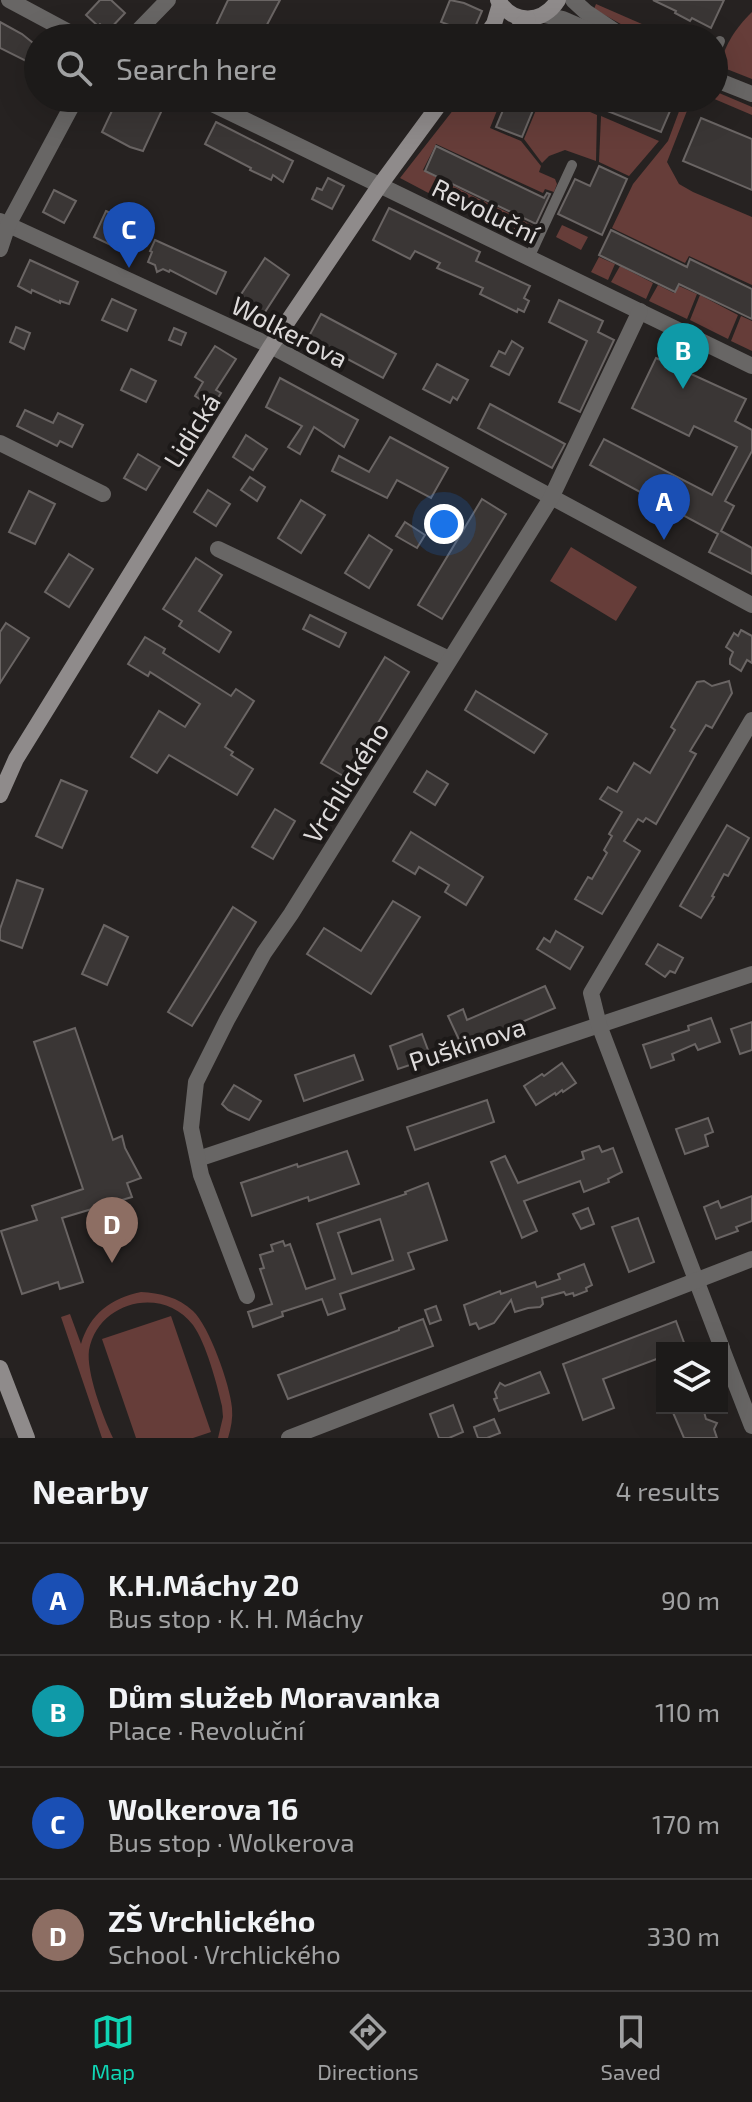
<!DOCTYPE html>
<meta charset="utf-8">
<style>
body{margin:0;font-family:"Exo 2",sans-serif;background:#292726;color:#f1f3f6}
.controls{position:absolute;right:24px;bottom:24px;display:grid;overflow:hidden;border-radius:0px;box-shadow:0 8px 32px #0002}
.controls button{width:72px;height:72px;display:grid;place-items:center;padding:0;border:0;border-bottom:2px solid #3a3838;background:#1c1a19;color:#f1f3f6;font:40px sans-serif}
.you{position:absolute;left:444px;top:524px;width:28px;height:28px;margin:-20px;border:6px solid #fff;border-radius:50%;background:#1a73e8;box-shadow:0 0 0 12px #1a73e833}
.badge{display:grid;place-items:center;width:52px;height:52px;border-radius:50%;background:#10d5b4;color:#fff;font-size:26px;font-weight:700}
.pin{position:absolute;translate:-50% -66px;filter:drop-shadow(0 2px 4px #0008)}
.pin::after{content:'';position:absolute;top:42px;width:28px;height:24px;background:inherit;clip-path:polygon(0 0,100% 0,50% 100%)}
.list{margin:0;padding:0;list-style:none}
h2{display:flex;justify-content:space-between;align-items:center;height:104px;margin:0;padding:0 32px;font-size:34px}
h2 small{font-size:26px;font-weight:400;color:#a0a1a2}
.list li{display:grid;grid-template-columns:52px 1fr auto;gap:24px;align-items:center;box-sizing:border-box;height:112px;padding:0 32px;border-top:2px solid #3a3838}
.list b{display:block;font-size:30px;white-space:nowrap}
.list p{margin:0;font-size:26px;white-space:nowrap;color:#a0a1a2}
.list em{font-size:26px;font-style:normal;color:#a0a1a2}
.icon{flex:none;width:44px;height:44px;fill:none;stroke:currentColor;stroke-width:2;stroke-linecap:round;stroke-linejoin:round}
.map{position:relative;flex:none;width:752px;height:1438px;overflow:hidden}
.search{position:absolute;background:#1c1a19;box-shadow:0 8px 32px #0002;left:24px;right:24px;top:24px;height:88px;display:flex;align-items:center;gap:20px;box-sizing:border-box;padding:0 28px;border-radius:44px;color:#a0a1a2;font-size:30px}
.sheet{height:552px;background:#1c1a19}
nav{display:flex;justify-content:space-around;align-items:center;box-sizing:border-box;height:112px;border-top:2px solid #3a3838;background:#1c1a19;font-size:22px;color:#a0a1a2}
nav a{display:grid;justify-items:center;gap:4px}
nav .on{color:#10d5b4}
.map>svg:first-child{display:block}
.green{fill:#663d39}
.building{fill:#3a3635;stroke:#6a6564;stroke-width:2;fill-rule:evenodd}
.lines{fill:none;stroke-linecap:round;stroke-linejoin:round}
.service{stroke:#686665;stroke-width:10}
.minor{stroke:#686665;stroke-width:16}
.secondary{stroke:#8f8b8b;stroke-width:16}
.labels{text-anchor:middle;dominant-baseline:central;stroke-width:8;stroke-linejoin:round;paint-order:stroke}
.street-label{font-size:26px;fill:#dedbdb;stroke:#1c1918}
</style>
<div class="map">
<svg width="752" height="1438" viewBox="0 0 752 1438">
<rect width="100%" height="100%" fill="#262221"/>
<g class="green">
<path d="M 596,4 L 674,38 L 651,38 L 626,27 L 594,9 Z"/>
<path d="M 752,12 L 752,79 L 719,66 C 727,42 734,30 752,12 Z"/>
<path d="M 555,24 L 571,28 L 567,34 L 517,38 L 529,29 Z"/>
<path d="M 719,93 L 752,107 L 752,115 L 712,98 L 714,98 L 714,94 Z"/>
<path d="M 465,98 L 494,98 L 498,100 L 500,103 L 490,128 L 521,141 L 541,166 L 539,172 L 555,179 L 557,184 L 554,192 L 545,189 L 543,193 L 436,144 L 423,170 L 443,181 L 436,197 L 400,178 L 454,109 Z"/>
<path d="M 541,98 L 558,98 L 597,115 L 596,161 L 565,150 L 549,156 L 542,163 L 524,139 Z"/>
<path d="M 684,98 L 692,98 L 667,162 L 679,184 L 693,192 L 752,217 L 752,285 L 689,256 L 685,263 L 612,228 L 633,184 L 668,141 Z"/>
<path d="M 601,116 L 659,141 L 629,176 L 599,162 Z"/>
<path d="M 446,182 L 481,200 L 473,215 L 439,199 Z"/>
<path d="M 484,201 L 515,216 L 508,232 L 477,217 Z"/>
<path d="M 518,218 L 537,228 L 531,242 L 512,233 Z"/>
<path d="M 562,225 L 588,237 L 581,250 L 556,237 Z"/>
<path d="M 599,257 L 615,264 L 608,280 L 591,272 Z"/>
<path d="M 620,266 L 653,283 L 646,299 L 611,282 Z"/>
<path d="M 658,285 L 674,293 L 679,286 L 697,294 L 687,319 L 649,301 Z"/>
<path d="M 700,295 L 738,315 L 728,339 L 690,320 Z"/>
<path d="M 741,316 L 752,321 L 752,351 L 731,341 Z"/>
<path d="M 571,547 L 637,587 L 616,621 L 550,581 Z"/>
<path d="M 141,1292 C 160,1293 178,1297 193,1311 C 209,1326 230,1384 232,1408 C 233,1418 231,1428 228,1438 L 218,1438 L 223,1417 L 222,1406 C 217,1384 206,1343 193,1325 C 163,1285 98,1301 89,1350 C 86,1372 103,1417 113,1438 L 102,1438 L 61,1317 L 70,1314 L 81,1344 C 90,1314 111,1298 141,1292 Z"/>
<path d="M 171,1316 L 211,1432 L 193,1438 L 136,1438 L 102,1339 Z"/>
</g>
<g class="building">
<path d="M 100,0 L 111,0 L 125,13 L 108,31 L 100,24 L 98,26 L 86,15 Z"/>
<path d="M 228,0 L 280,0 L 260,38 L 210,38 Z"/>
<path d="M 450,0 L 464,3 L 482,11 L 472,34 L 441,22 Z"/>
<path d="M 653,0 L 724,0 L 711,28 L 692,18 L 690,21 L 675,13 L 676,11 Z"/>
<path d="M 0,22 L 22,34 L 38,47 L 38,67 L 0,48 Z"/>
<path d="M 118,98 L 138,98 L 162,110 L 143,151 L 130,147 L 102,132 Z"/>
<path d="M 508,98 L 538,98 L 522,137 L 496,127 Z"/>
<path d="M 638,98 L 670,111 L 661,132 L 577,99 Z"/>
<path d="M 701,118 L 752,139 L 752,190 L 683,161 Z"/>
<path d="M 216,122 L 293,161 L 283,182 L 273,175 L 271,180 L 250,170 L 251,168 L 205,144 Z"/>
<path d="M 436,146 L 544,198 L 547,193 L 550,194 L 536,224 L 425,171 Z"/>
<path d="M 599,166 L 627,179 L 602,235 L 558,214 L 575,179 L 590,186 Z"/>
<path d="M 328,178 L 344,186 L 332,209 L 312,199 L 317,188 L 322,190 Z"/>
<path d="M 54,190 L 76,201 L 64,223 L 43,212 Z"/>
<path d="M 389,208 L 480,252 L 476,261 L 530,286 L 524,298 L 529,301 L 524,312 L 518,309 L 517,312 L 480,294 L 483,288 L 437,268 L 440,263 L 415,251 L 410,259 L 373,240 Z"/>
<path d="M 106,211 L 129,222 L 117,248 L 94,237 Z"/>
<path d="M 611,230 L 687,267 L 690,259 L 752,289 L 752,319 L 679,284 L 675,292 L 599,255 Z"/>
<path d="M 155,240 L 226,272 L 216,294 L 170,270 L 169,272 L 163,269 L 157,272 L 155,265 L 148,262 L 152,252 L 150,251 Z"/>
<path d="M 265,258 L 289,275 L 263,315 L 238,299 Z"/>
<path d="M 30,260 L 78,282 L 69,304 L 60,301 L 60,303 L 32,290 L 31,293 L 18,286 Z"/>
<path d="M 112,299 L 136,310 L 127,331 L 102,320 Z"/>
<path d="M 559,300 L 603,321 L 598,332 L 614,340 L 580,412 L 559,402 L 587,341 L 549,322 Z"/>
<path d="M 321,314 L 396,354 L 383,378 L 308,338 Z"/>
<path d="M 16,327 L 30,333 L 24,349 L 10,342 Z"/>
<path d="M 174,328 L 186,333 L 181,345 L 169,340 Z"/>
<path d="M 512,341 L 523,348 L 509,375 L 491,366 L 499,351 L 505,354 Z"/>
<path d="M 215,346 L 236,359 L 216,390 L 221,393 L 212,407 L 195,396 L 203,382 L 195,377 Z"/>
<path d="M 656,358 L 746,399 L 735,421 L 752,430 L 752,451 L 725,501 L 734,506 L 721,531 L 752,548 L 752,574 L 709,552 L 718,534 L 590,465 L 604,439 L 712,495 L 737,447 L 694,426 L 689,436 L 632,408 Z"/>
<path d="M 437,364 L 468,380 L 457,400 L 453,397 L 450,403 L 423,389 Z"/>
<path d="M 131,369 L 156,381 L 146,402 L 121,390 Z"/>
<path d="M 280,378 L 358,420 L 344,447 L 314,427 L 300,454 L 288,447 L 302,426 L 266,407 Z"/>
<path d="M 490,404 L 565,444 L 552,468 L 478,428 Z"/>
<path d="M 25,410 L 53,423 L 58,413 L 83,425 L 72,447 L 60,441 L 57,446 L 17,426 Z"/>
<path d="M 246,435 L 267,449 L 253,470 L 233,457 Z"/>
<path d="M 390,437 L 448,468 L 431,498 L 397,480 L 387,498 L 332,471 L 339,456 L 369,472 Z"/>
<path d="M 138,454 L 160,467 L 146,490 L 124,478 Z"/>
<path d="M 250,477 L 265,487 L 257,501 L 241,490 Z"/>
<path d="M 208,490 L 230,504 L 216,526 L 194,512 Z"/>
<path d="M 29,491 L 55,504 L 35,544 L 9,532 Z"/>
<path d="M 482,499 L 506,514 L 442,619 L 418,605 Z"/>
<path d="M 301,500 L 325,515 L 301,553 L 278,538 Z"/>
<path d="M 405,522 L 425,535 L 417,548 L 396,536 Z"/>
<path d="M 369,535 L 392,550 L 369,588 L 345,573 Z"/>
<path d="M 69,554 L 93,569 L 69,607 L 45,592 Z"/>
<path d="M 196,558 L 222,575 L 199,611 L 231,632 L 219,652 L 179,626 L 182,621 L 163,609 Z"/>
<path d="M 310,615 L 346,633 L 339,647 L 303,629 Z"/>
<path d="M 6,623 L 29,638 L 0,683 L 0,632 Z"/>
<path d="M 741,630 L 752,636 L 752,663 L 747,660 L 741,671 L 730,664 L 730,659 L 733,652 L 726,647 L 734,633 L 738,636 Z"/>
<path d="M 145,637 L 165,649 L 163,653 L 231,696 L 236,689 L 254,701 L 225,747 L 233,752 L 231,755 L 253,769 L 237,795 L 169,755 L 157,773 L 131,757 L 159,711 L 185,727 L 200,704 L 150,672 L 148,676 L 128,664 Z"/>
<path d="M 385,657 L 409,672 L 345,777 L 321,763 Z"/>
<path d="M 704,681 L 712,686 L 729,681 L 732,693 L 712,728 L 706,725 L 690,751 L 696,754 L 656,824 L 646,818 L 643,822 L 638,819 L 624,841 L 640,851 L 602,914 L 575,899 L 588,877 L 592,879 L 607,853 L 604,850 L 612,836 L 609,834 L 622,812 L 600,799 L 608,787 L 617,792 L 634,763 L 650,773 L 675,730 L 671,727 L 697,682 Z"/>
<path d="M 476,691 L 547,734 L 534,753 L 465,710 Z"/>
<path d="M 427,771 L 448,784 L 435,805 L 414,792 Z"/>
<path d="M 61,780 L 87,791 L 62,848 L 36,836 Z"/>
<path d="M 275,809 L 295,821 L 273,859 L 252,847 Z"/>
<path d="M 727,825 L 749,838 L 728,876 L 724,874 L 712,896 L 714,897 L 701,918 L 680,906 Z"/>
<path d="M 411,832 L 483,877 L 466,905 L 445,892 L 449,885 L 419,867 L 415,874 L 393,861 Z"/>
<path d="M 17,880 L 43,889 L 22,948 L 0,940 L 0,929 Z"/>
<path d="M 393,901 L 420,917 L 371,994 L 307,954 L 324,928 L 361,951 Z"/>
<path d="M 233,907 L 256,922 L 192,1026 L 168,1012 Z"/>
<path d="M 104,925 L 128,937 L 107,985 L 82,974 Z"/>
<path d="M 556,931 L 583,947 L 570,969 L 537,949 L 544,938 L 550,942 Z"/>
<path d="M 658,944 L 683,958 L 675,973 L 670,971 L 665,977 L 646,964 Z"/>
<path d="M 545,986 L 555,1008 L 477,1041 L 470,1044 L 469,1041 L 461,1044 L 448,1016 L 463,1009 L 467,1020 Z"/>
<path d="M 711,1018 L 720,1042 L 698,1050 L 695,1044 L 672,1054 L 674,1060 L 651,1068 L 643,1045 L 689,1030 L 688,1026 Z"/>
<path d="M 752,1022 L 752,1050 L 740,1054 L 731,1029 Z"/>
<path d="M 75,1028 L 113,1140 L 122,1136 L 125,1148 L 141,1178 L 127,1183 L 132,1197 L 62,1218 L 83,1282 L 60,1289 L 58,1282 L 22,1294 L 1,1231 L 37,1220 L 32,1206 L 83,1189 L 34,1042 Z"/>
<path d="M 422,1034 L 431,1058 L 398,1069 L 390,1046 Z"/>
<path d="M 354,1055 L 363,1080 L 304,1101 L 295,1075 Z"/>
<path d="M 562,1063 L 576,1083 L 563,1092 L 562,1090 L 556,1095 L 555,1093 L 536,1105 L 524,1086 L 542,1074 L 544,1076 Z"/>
<path d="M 234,1085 L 261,1101 L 249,1120 L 228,1110 L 222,1104 Z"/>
<path d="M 487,1100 L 494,1122 L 415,1150 L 407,1127 Z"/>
<path d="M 708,1118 L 713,1132 L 705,1135 L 708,1146 L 685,1154 L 676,1129 Z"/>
<path d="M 599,1146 L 602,1152 L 613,1148 L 622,1172 L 608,1179 L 609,1182 L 584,1192 L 580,1181 L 524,1201 L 537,1231 L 522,1238 L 491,1162 L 505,1156 L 518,1183 L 584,1159 L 582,1152 Z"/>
<path d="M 347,1151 L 359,1184 L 309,1201 L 308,1197 L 252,1216 L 241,1183 L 297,1164 L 298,1167 Z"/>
<path d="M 428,1183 L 447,1240 L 408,1253 L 414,1269 L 340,1294 L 345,1309 L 328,1315 L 322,1299 L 282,1312 L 283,1316 L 253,1327 L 248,1312 L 272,1304 L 260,1269 L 264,1268 L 260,1255 L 273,1251 L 271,1245 L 283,1241 L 285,1246 L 290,1244 L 306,1289 L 335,1279 L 317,1224 L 406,1194 L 405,1192 ZM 380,1219 L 393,1260 L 352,1274 L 338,1233 Z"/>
<path d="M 752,1196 L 752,1221 L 736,1227 L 738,1231 L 716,1239 L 704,1207 L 718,1201 L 721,1208 Z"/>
<path d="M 588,1208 L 594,1224 L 581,1229 L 573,1214 Z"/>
<path d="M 638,1218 L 654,1262 L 629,1272 L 612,1227 Z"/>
<path d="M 584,1264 L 592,1285 L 586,1288 L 587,1291 L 574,1296 L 573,1293 L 566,1295 L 564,1292 L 542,1298 L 543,1304 L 540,1307 L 528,1308 L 515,1312 L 511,1300 L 494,1323 L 479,1329 L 476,1323 L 470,1325 L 464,1305 L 500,1291 L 501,1294 L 535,1282 L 537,1287 L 560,1279 L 558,1274 Z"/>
<path d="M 436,1306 L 441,1320 L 430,1324 L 425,1310 Z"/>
<path d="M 423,1319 L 433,1346 L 288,1399 L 278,1375 L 399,1330 L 399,1328 Z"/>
<path d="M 676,1321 L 686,1348 L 662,1348 L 662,1357 L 603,1379 L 614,1408 L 583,1420 L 563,1364 Z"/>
<path d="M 540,1372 L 549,1393 L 499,1411 L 494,1399 L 497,1398 L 495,1392 L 500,1383 L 505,1386 Z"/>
<path d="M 453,1405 L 463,1432 L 449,1438 L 439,1438 L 430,1414 Z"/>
<path d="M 671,1408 L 703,1408 L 706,1419 L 717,1423 L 714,1429 L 717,1438 L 684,1438 Z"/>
<path d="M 494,1419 L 500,1433 L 487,1438 L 478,1438 L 474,1427 Z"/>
</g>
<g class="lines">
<g class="service">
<path d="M 714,55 L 720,41"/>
<path d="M 529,258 L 572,165"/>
</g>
<g class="minor">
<path d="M 9,0 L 80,38"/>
<path d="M 573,0 L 586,12 L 625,38"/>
<path d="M 544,15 L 563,19 L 607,38"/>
<path d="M 131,38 L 168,0"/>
<path d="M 714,79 L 752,94"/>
<path d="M 200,98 L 752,366"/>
<path d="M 0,221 L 271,346 L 752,605"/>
<path d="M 0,249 L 8,225 L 76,98"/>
<path d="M 0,443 L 103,494"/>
<path d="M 218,549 L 449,659"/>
<path d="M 198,1159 L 752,974"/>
<path d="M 247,1296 L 201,1175 L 191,1128 L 196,1082 L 227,1020 L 264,953 L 291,914 L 551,498 L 640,311"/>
<path d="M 722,1348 L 599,1025 L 591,993 L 752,720"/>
<path d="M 722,1349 L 752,1426"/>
<path d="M 289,1438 L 752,1259"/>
</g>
<g class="secondary">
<path d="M 498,0 C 513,25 543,24 558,0"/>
<path d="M 484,38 L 494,24 L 500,4"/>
<path d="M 509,38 L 528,19"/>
<path d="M 0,795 L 16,759 L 271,346 L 380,185 L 444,98"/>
<path d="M 0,1368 L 27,1438"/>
</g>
</g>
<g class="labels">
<g class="street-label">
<text transform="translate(486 210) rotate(26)">Revoluční</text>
<text transform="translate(290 331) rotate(27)">Wolkerova</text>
<text transform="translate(191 430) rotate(-58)">Lidická</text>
<text transform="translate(345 782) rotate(-58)">Vrchlického</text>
<text transform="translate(467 1043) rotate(-18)">Puškinova</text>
</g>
</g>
</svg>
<div class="controls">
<button><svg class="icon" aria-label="layers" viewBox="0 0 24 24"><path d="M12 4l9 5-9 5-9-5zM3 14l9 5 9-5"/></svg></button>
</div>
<div class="you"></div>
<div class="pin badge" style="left:664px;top:540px;background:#1a4fb4">A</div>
<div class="pin badge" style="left:683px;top:389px;background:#0f9aa8">B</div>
<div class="pin badge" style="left:129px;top:268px;background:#1a4fb4">C</div>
<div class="pin badge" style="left:112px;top:1263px;background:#8d6e63">D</div>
<div class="search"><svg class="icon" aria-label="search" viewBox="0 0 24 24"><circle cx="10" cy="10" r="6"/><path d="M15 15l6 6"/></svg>Search here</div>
</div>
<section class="sheet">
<h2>Nearby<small>4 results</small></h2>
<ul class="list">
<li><span class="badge" style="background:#1a4fb4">A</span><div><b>K.H.Máchy 20</b><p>Bus stop · K. H. Máchy</p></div><em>90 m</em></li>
<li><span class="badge" style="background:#0f9aa8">B</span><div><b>Dům služeb Moravanka</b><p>Place · Revoluční</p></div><em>110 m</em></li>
<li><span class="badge" style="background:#1a4fb4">C</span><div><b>Wolkerova 16</b><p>Bus stop · Wolkerova</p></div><em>170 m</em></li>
<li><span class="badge" style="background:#8d6e63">D</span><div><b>ZŠ Vrchlického</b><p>School · Vrchlického</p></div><em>330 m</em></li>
</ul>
</section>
<nav>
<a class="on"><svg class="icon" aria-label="map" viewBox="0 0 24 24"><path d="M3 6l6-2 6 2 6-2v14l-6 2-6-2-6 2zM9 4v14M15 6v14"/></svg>Map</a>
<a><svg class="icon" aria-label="directions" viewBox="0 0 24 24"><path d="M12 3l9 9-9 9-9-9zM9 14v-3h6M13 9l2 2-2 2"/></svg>Directions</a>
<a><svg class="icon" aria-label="saved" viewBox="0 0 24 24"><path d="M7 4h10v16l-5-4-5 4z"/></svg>Saved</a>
</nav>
